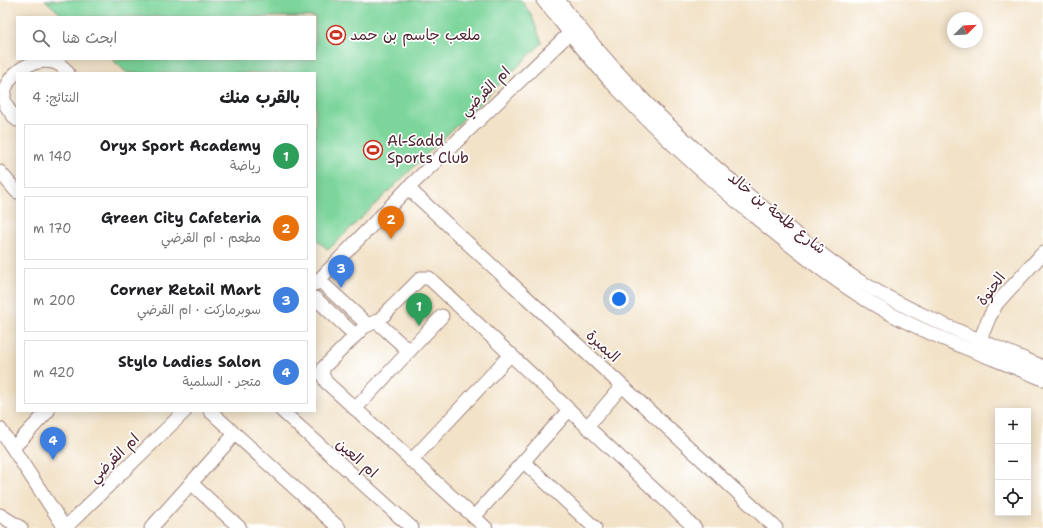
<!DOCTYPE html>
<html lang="ar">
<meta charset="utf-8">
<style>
body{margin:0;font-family:"Shantell Sans","Playpen Sans Arabic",sans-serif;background:#f6f6f6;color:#202124;direction:rtl}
.controls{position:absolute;right:12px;bottom:12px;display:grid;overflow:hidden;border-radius:0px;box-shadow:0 2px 10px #0003}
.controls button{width:36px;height:36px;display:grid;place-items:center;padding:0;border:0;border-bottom:1px solid #e0e0e0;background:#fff;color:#202124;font:20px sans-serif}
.compass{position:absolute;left:947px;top:12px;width:36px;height:36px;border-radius:50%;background:#fff;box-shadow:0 2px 10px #0003;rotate:66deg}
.you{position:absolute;left:619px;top:299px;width:14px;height:14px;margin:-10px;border:3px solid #fff;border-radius:50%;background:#1a73e8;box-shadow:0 0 0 6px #1a73e833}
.badge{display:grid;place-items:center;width:26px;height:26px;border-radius:50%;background:#2563eb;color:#fff;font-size:13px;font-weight:700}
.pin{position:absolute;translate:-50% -33px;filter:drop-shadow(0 1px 2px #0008)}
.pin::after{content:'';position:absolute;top:21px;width:14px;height:12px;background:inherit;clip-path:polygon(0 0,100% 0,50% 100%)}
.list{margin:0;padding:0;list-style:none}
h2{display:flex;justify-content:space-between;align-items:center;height:52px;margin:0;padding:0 16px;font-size:17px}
h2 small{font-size:13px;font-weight:400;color:#757577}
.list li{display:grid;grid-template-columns:26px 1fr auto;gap:12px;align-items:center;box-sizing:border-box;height:64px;margin:0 8px 8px;padding:0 8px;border:1px solid #e0e0e0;border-radius:0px}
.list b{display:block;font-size:15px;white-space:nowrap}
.list p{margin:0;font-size:13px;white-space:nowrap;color:#757577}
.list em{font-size:13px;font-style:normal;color:#757577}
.icon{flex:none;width:22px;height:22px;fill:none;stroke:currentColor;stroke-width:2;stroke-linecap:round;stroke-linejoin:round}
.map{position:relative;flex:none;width:1043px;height:528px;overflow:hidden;direction:ltr}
.search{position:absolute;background:#fff;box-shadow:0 2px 10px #0003;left:16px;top:16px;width:300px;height:44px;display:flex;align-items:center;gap:10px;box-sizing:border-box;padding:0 14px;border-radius:0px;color:#757577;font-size:15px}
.panel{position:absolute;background:#fff;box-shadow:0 2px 10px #0003;left:16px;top:72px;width:300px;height:340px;border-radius:0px;direction:rtl}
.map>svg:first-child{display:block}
.green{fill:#7dd59b;stroke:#647a63}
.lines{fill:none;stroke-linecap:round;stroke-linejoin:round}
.minor-casing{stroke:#9e8079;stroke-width:15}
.minor{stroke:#fff;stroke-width:13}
.labels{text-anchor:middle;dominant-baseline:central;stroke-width:3.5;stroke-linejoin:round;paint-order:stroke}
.poi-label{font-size:15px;fill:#4a1f2b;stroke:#fff;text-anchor:start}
.street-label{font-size:15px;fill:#4a1f2b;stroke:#fff}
</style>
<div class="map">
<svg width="1043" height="528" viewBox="0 0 1043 528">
<rect width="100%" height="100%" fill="#fff"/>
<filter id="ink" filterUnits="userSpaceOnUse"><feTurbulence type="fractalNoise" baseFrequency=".025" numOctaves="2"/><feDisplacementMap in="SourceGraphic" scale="8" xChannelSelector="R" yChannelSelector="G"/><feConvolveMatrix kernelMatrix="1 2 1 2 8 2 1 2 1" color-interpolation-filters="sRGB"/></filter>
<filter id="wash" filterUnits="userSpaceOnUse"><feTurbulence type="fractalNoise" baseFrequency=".012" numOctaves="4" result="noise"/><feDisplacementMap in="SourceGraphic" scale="16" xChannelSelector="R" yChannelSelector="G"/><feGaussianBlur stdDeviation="0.9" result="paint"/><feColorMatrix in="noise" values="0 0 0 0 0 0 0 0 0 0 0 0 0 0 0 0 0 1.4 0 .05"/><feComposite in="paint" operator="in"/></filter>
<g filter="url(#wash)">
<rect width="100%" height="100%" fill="#f2e2c7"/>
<path class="green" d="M 45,0 L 521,0 L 531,14 L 542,43 L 328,250 L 315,238 L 315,73 L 127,73 L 112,59 L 315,59 L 315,17 L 64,17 Z"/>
</g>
<g filter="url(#ink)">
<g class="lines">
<defs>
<g id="minor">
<path d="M 543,0 C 566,28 588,57 613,84 C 658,133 708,178 760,221 C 801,254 841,287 887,312 C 937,339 991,357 1043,379"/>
<path d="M 558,0 C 582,32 608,63 636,92 C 676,134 720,172 764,208 C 795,233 825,259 858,280 C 916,316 981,340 1043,367"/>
<path d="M 17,120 C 12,114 3,105 4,96 C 5,68 51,47 68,73"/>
<path d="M 0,172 L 17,192"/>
<path d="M 408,188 L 776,528"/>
<path d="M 319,280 L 368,325"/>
<path d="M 315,284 L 408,188 L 576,27"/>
<path d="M 315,298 L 355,335"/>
<path d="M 377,322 L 409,351"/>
<path d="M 977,347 L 989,318 L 997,303 L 1043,253"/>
<path d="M 355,409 L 442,316"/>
<path d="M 210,411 L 339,528"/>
<path d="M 282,411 L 412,528"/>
<path d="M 587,427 L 622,386"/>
<path d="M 0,429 L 65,528"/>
<path d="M 13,448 L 48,411"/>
<path d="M 411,461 L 511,354"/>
<path d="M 524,462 L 595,528"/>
<path d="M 191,483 L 240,528"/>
<path d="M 0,515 L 21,528"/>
<path d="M 474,517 L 569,410"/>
<path d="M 65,528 L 185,411"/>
<path d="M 151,528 L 235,434"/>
<path d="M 486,528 L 326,382 L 322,374 L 324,367 L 364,327 L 379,320 L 421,278 L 429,278 L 695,528"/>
</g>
</defs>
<use href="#minor" class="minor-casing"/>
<use href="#minor" class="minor"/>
</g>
</g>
<defs>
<symbol id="stadium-ring" viewBox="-11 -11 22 22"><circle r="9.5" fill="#fff" stroke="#c8321e" stroke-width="1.5"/><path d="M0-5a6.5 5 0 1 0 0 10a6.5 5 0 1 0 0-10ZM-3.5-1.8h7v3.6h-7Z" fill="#c8321e"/></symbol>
</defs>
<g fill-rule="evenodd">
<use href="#stadium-ring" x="325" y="24" width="22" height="22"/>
<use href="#stadium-ring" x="362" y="139" width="22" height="22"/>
</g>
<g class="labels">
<g class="poi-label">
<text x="350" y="35">ملعب جاسم بن حمد</text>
<text x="387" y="141">Al-Sadd<tspan x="387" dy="17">Sports Club</tspan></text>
</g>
<g class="street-label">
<text transform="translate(485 91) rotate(-44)">ام القرضي</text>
<text transform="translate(777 213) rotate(39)">شارع طلحة بن خالد</text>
<text transform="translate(991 289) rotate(-53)">الحنوة</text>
<text transform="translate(603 346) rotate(43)">البمبرة</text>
<text transform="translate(114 458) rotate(-44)">ام القرضي</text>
<text transform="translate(357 458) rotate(42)">ام العين</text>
</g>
</g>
</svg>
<div class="controls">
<button>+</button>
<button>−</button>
<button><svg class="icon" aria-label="locate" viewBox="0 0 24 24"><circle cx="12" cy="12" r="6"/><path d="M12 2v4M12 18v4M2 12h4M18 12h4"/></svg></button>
</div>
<svg class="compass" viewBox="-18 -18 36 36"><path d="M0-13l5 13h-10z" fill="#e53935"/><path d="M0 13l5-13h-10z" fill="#757577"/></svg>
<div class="you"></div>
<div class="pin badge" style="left:419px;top:326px;background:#2e9e5b">1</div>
<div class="pin badge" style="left:391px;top:239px;background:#e8710a">2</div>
<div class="pin badge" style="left:341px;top:288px;background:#3f7fe0">3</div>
<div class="pin badge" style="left:53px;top:460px;background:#3f7fe0">4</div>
<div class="search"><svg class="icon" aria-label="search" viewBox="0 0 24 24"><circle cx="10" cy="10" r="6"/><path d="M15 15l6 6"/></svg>ابحث هنا</div>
<section class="panel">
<h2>بالقرب منك<small>النتائج: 4</small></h2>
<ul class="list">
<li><span class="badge" style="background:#2e9e5b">1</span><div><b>Oryx Sport Academy</b><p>رياضة</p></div><em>140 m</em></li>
<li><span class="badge" style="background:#e8710a">2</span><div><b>Green City Cafeteria</b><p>مطعم · ام القرضي</p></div><em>170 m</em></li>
<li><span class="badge" style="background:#3f7fe0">3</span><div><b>Corner Retail Mart</b><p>سوبرماركت · ام القرضي</p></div><em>200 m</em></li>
<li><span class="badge" style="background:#3f7fe0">4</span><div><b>Stylo Ladies Salon</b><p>متجر · السلمية</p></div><em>420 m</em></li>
</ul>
</section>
</div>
